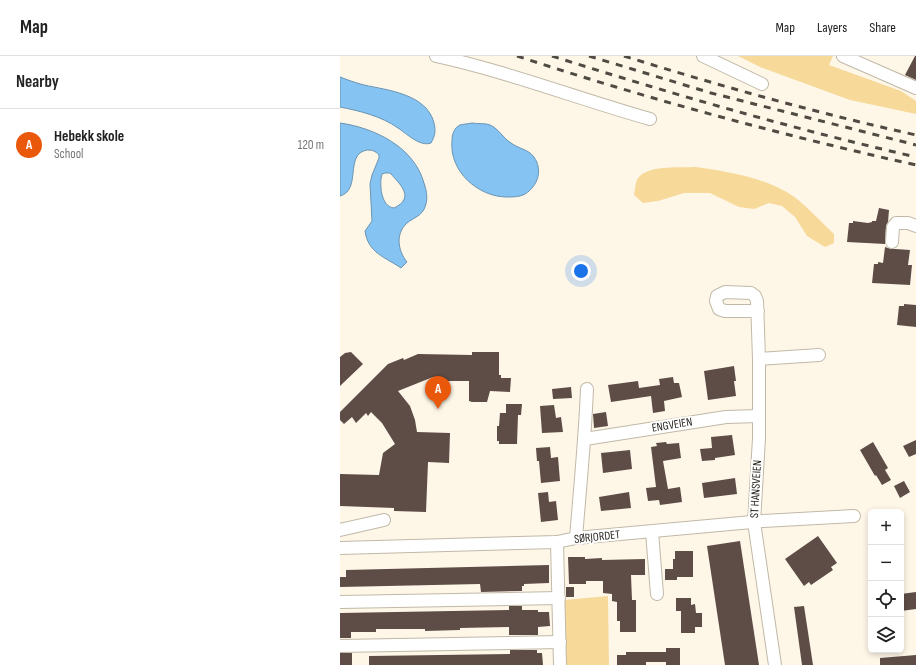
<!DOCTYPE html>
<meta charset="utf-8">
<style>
body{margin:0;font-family:"Sofia Sans Condensed",sans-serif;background:#f6f6f6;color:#222}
.controls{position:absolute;right:12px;bottom:12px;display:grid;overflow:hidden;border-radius:6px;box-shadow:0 2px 6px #0003}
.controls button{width:36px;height:36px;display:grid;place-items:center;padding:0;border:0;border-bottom:1px solid #e0e0e0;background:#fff;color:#222;font:20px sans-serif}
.you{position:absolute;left:241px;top:215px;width:14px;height:14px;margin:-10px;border:3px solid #fff;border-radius:50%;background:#1a73e8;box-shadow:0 0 0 6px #1a73e833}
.badge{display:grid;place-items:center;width:26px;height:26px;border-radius:50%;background:#ea580c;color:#fff;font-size:13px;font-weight:700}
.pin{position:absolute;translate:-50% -33px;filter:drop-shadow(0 1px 2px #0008)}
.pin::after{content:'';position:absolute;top:21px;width:14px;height:12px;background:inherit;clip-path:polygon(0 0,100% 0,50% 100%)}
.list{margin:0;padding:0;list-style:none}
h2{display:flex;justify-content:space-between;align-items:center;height:52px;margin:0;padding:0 16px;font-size:17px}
h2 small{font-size:13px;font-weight:400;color:#767676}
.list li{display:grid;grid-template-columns:26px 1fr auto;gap:12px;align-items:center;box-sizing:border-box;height:72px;padding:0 16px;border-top:1px solid #e0e0e0}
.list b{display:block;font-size:15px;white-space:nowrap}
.list p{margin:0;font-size:13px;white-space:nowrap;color:#767676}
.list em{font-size:13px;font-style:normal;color:#767676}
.icon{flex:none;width:22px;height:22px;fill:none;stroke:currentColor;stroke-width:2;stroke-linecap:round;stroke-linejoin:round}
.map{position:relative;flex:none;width:576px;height:609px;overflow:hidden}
header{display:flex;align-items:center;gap:24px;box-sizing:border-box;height:56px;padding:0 20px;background:#fff;border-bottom:1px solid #e0e0e0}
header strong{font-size:19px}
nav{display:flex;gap:22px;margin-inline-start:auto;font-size:14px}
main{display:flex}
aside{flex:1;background:#fff}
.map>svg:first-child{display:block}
.green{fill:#f7d99a}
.water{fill:#85c3f2;stroke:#6994b2;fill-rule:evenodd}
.building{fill:#5e4c47}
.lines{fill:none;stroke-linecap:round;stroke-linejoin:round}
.minor-casing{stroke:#c1b9a7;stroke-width:14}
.minor{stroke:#fff;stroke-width:12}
.rail{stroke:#4f4b43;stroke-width:3;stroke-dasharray:7 7;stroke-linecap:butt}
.labels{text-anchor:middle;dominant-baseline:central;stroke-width:4;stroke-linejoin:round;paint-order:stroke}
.street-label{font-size:12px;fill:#28251e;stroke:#fff}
</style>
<header>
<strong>Map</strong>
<nav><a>Map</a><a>Layers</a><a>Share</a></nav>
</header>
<main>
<aside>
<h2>Nearby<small></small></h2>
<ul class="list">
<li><span class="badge">A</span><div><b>Hebekk skole</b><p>School</p></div><em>120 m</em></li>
</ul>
</aside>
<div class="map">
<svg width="576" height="609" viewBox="0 0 576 609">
<rect width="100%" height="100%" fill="#fef7e8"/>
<g class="green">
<path d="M 398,0 L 493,0 L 489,9 L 561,35 L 576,45 L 576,58 L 510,44 L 420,11 Z"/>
<path d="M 356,111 C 388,116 425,121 453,140 C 468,151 481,166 494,178 L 494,187 L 485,191 L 467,180 L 455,161 L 442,150 L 429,147 L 414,153 L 399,151 L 370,137 L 344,137 L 318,145 L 303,147 L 294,139 C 295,135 295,128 297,124 C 305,108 341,112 356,111 Z"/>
<path d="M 268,540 L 269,609 L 225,609 L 224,544 Z"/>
</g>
<g class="water">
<path d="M 0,21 C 8,24 16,27 24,29 C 47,34 87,38 94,67 C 96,75 95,80 91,87 C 80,91 67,78 58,72 C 41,60 20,55 0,51 Z"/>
<path d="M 0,67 C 35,72 74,91 84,127 C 87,136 88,143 85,151 C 82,160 73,162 67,167 C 55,178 58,195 67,206 L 61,212 C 45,201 28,197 25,175 L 32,165 L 30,128 L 32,119 L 39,102 L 39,99 C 35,95 33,94 27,94 C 4,98 22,134 0,140 ZM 45,117 L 50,117 C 61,129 75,142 54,152 C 41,151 39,128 42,118 Z"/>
<path d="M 132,67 C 137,68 146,67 150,69 C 159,73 163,82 171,87 C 179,93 188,93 194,101 C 203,114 198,130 185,138 C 180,141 173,141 167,141 C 138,141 109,115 112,85 C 112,78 114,72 120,69 C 123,68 128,68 132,67 Z"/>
</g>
<g class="building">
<path d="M 575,0 L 576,0 L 576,24 L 565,19 Z"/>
<path d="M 539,152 L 549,154 L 548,166 L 546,170 L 545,188 L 507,186 L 509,167 L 513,167 L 513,165 L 528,167 L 532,166 L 532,165 L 536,165 Z"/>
<path d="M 545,191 L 551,193 L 556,193 L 570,194 L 568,209 L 572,209 L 570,229 L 532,227 L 534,208 L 538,208 L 538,206 L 543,207 Z"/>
<path d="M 564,248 L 576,249 L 576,271 L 557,269 L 559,250 L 564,250 Z"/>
<path d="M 11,296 L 23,308 L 0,330 L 0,301 L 5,297 Z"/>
<path d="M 132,296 L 159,296 L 159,319 L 161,319 L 161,322 L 171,322 L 170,336 L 150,335 L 147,346 L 132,346 L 129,345 L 129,325 L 107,325 L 106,335 L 93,335 L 93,321 L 58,335 L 70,350 L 75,364 L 77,376 L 110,377 L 109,407 L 88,406 L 86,456 L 54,455 L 54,452 L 0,450 L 0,418 L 39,419 L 43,397 L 55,388 L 42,367 L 31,356 L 28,360 L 26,357 L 16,367 L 12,361 L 4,368 L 0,364 L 0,356 L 48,308 L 63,302 L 64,304 L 78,298 L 132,299 Z"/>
<path d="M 394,310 L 396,325 L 394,325 L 396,340 L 368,344 L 364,315 Z"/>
<path d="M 333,321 L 334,327 L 339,327 L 342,341 L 324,345 L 325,355 L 313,357 L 311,340 L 271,346 L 268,329 L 298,325 L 299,332 L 320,329 L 319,323 Z"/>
<path d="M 231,331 L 232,342 L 213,343 L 212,333 Z"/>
<path d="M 166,348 L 182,348 L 181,359 L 178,359 L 177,388 L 159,388 L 159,385 L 157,385 L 157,370 L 159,370 L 160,357 L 166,357 Z"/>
<path d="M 214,349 L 216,362 L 221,361 L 223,376 L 202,377 L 200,350 Z"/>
<path d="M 266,356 L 268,370 L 254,372 L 253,358 Z"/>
<path d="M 392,379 L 395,399 L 375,402 L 375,404 L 362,405 L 360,393 L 372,392 L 371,381 Z"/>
<path d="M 576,384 L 576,398 L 569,401 L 563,390 Z"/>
<path d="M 326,386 L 327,388 L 339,387 L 341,402 L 323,405 L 328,433 L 340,431 L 342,446 L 320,449 L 319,444 L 308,445 L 306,432 L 316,431 L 311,391 L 317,390 L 316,387 Z"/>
<path d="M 533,386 L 548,412 L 545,414 L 551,424 L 542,429 L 536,419 L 535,420 L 520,394 Z"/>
<path d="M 210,391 L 211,402 L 218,401 L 220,425 L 201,427 L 199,405 L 197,405 L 196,392 Z"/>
<path d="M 290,394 L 292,413 L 263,417 L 261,397 Z"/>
<path d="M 395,422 L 397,438 L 364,442 L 362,427 Z"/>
<path d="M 564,425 L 570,436 L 560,442 L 554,430 Z"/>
<path d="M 208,436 L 209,446 L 216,445 L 218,464 L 201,466 L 198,437 Z"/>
<path d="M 289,436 L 291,452 L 261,455 L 259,441 Z"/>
<path d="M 478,480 L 497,507 L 491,511 L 493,514 L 471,529 L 469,526 L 464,530 L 445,503 Z"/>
<path d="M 400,485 L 419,609 L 385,609 L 367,490 Z"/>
<path d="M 335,495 L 353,495 L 353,521 L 337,521 L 337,524 L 325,524 L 325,513 L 333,513 L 333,503 L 335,503 Z"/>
<path d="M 228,501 L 245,501 L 245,503 L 262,502 L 262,504 L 305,503 L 305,519 L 291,519 L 292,544 L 296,544 L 296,576 L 280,576 L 280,565 L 277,565 L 277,546 L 272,545 L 272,538 L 263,537 L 263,525 L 246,525 L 246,528 L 229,528 Z"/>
<path d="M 209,509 L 209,527 L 184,528 L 184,530 L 182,530 L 182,535 L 141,536 L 140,528 L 0,531 L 0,521 L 6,521 L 6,514 Z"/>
<rect x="226" y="531" width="8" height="10"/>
<path d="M 576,536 L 576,553 L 561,555 L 561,538 Z"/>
<path d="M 336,542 L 351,542 L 351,549 L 355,548 L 356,557 L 362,557 L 362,571 L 355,571 L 355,577 L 341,577 L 341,555 L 336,555 Z"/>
<path d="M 169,550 L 182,550 L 182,554 L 198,554 L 198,556 L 209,556 L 210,570 L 198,571 L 198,579 L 169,579 L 169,571 L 120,572 L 120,574 L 85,575 L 85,573 L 36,573 L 36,576 L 11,576 L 11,582 L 0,582 L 0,557 L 169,554 Z"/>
<path d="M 464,550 L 473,609 L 462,609 L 454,551 Z"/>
<path d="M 326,592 L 340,592 L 340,609 L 326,609 L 326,606 L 306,606 L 306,609 L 277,609 L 277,599 L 286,599 L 286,596 L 326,596 Z"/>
<path d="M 170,594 L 197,594 L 197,597 L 202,597 L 203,609 L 29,609 L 29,600 L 170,598 Z"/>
<rect x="0" y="597" width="12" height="12"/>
<path d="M 576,599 L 576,609 L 540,609 L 540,602 Z"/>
</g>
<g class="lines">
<defs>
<g id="minor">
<path d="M 96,0 C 169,16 239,43 310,63"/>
<path d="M 363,0 L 422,28"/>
<path d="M 503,0 L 576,32"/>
<path d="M 552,186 L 553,171 L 556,167 L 568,167 L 576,170"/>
<path d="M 418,255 L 385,255 L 379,253 L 376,245 L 377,240 L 385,236 L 411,237 L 415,240 L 417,245 L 419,303 L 419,382 L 414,466 L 435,609"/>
<path d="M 419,303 L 479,299"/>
<path d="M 245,383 L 386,361 L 419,360"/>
<path d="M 0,474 L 44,464"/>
<path d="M 312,476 L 317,538"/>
<path d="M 236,482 C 240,432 245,383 247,333"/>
<path d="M 217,486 L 220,609"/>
<path d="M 0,492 L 217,486 L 236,482 L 423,465 L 514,460"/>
<path d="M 0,546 L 219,542"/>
<path d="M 0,590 L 220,586"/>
</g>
</defs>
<use href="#minor" class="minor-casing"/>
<use href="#minor" class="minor"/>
<g class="rail">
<path d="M 177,0 C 308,43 441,79 576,109"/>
<path d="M 212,0 C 332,38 453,73 576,101"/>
<path d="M 249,0 L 371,37 L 576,89"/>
<path d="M 284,0 C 380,30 477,57 576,79"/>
</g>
</g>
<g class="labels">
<g class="street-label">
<text transform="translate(332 369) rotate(-9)">ENGVEIEN</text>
<text transform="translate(416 433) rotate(-87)">ST HANSVEIEN</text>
<text transform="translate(257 481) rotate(-6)">SØRJORDET</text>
</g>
</g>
</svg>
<div class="controls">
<button>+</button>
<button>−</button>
<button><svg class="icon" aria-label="locate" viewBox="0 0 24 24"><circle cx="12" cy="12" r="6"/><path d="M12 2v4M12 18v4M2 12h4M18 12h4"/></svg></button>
<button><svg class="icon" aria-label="layers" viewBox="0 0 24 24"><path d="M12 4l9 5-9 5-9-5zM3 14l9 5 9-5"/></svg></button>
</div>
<div class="you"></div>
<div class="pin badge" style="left:98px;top:353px">A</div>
</div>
</main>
